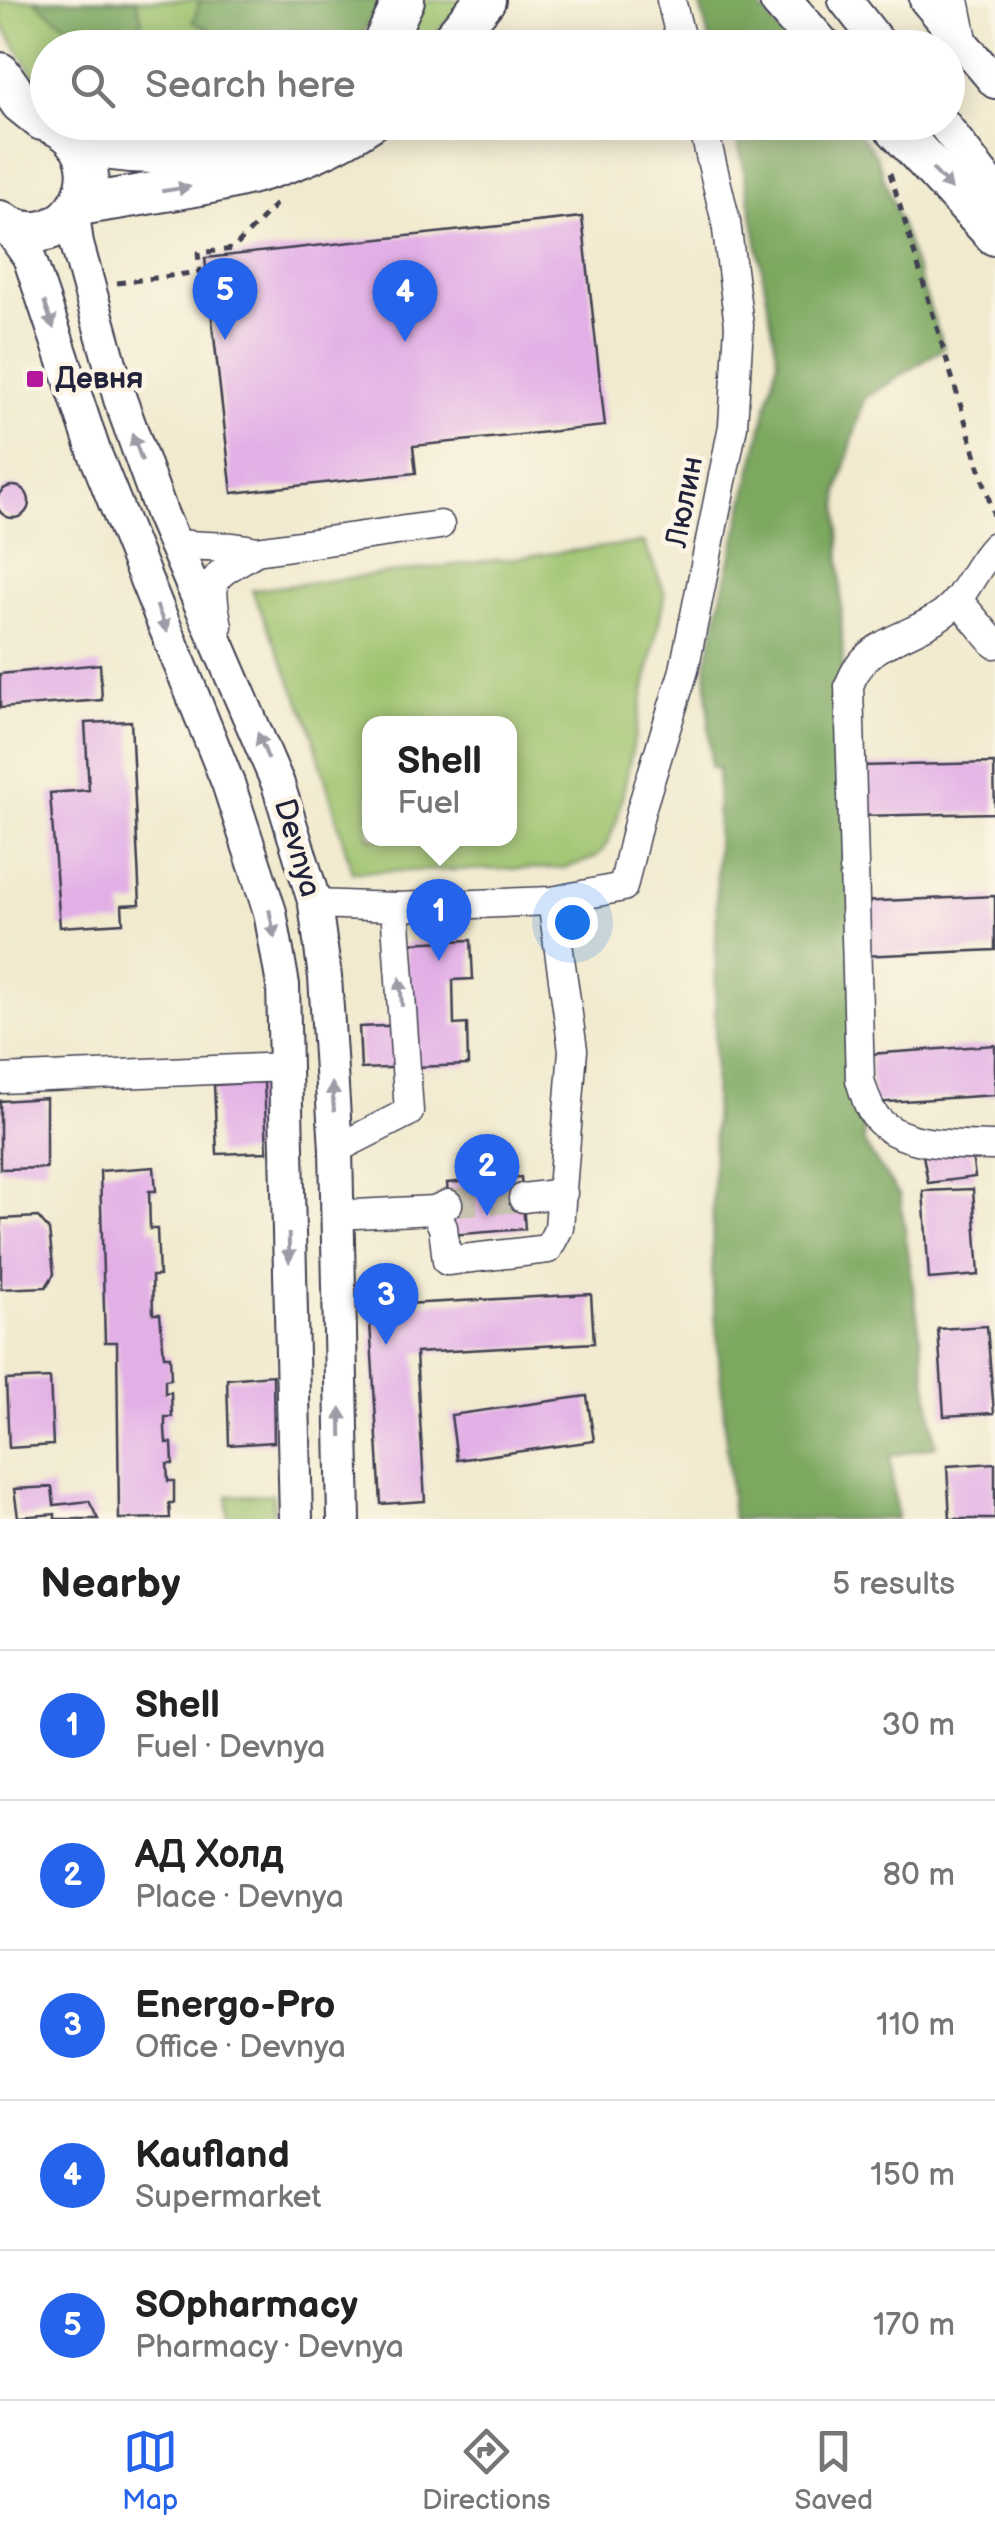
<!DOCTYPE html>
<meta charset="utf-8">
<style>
body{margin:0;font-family:"Balsamiq Sans",sans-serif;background:#f6f6f6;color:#222}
.you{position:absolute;left:572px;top:922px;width:35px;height:35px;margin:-25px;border:8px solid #fff;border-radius:50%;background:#1a73e8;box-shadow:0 0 0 15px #1a73e833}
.badge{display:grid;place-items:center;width:65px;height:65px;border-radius:50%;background:#2563eb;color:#fff;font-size:32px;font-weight:700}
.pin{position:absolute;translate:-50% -82px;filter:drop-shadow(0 2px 5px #0008)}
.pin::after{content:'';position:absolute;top:52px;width:35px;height:30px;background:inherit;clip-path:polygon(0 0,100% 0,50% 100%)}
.popup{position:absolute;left:362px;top:716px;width:155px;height:130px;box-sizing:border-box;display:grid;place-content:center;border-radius:20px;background:#fff;filter:drop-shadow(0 2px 8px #0005);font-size:32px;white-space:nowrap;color:#767676}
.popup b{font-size:38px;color:#222}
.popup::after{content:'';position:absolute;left:50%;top:100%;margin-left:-20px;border:20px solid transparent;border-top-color:#fff}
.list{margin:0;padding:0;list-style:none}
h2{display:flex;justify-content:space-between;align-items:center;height:130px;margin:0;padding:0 40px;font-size:42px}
h2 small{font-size:32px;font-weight:400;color:#767676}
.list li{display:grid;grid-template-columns:65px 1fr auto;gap:30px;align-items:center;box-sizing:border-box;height:150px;padding:0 40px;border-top:2px solid #e0e0e0}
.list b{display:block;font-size:38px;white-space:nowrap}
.list p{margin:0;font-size:32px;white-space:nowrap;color:#767676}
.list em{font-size:32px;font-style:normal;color:#767676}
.icon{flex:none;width:55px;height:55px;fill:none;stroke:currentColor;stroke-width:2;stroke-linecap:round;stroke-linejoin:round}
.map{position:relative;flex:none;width:995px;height:1519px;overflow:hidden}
.search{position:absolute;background:#fff;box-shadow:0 5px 25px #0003;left:30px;right:30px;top:30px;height:110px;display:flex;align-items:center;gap:25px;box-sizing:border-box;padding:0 35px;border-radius:55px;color:#767676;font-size:38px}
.sheet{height:880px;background:#fff}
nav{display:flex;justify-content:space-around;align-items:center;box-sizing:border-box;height:140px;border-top:2px solid #e0e0e0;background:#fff;font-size:28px;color:#767676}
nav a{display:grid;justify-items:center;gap:5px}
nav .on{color:#2563eb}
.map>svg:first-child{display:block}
.green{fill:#9cc26d;stroke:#5f7254;stroke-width:2.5;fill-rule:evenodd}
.forest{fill:#7da860;stroke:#50654e;stroke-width:2.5}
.building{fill:#e2afe6}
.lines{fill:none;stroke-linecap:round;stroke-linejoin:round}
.minor-tunnel{stroke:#c8c2b1;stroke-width:28;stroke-dasharray:28 14;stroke-linecap:butt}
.minor-casing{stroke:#414051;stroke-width:31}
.major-casing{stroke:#414051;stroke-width:36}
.highway-casing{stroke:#414051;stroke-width:44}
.path{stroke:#414051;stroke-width:5;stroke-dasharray:8 8;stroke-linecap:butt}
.minor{stroke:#fff;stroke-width:28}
.major{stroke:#fff;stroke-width:32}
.highway{stroke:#fff;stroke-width:40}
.oneway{fill:#9c9ca7}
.poi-dot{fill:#b5179e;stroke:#fcf5e5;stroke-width:4}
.labels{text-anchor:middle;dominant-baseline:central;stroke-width:9;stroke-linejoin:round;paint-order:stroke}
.poi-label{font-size:30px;font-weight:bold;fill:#22223b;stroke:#fcf5e5;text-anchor:start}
.street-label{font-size:30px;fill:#22223b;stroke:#fcf5e5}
</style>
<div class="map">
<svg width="995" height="1519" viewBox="0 0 995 1519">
<rect width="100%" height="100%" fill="#fcf5e5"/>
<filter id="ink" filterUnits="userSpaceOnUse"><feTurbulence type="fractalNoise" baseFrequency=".01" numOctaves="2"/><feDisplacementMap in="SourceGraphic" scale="20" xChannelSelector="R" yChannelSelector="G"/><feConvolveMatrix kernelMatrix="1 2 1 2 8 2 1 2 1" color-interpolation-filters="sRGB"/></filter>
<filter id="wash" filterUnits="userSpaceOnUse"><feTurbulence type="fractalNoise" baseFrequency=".0048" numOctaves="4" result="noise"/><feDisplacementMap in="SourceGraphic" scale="40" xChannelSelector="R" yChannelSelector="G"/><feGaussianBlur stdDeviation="2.25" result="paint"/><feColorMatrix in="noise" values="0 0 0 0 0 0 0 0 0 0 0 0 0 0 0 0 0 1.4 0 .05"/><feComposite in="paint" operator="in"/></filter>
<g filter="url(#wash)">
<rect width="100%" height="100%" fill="#f1eacf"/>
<g class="green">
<path d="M 0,0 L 383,0 L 354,47 L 48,48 L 47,88 L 39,84 L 0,21 Z"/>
<path d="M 421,0 L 465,0 L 426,47 L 396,48 Z"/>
<path d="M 644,542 L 665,593 L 618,817 C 603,856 603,858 562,868 L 352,872 L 310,725 L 252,590 ZM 369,724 L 509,724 L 509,838 L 369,838 Z"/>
<path d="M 273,1494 L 274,1519 L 228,1519 L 228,1496 Z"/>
</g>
<g class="forest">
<path d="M 34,0 L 136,0 L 142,21 L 121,47 C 87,40 60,23 34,0 Z"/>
<path d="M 200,0 L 383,0 L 354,47 L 246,47 L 193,22 Z"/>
<path d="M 699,0 L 754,0 L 791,47 L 711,47 Z"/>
<path d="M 732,123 L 850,123 L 876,155 L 944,348 L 864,399 L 838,492 L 845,747 L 864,1144 L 900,1196 L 936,1446 L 890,1456 L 897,1519 L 733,1519 L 712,1279 L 718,768 L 711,768 L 706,664 L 778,359 L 742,159 Z"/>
</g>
<g id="blocks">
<g class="building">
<path d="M 582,217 L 605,426 L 413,446 L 416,473 L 232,493 L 205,258 Z"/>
<circle cx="13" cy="502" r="16"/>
<path d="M 100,664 L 102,700 L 0,708 L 0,674 Z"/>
<path d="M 131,721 L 140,904 L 122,905 L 123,923 L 60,927 L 50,793 L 89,790 L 85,723 Z"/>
<path d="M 994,763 L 995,813 L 859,816 L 858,766 Z"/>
<path d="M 995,896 L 995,950 L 861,956 L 858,902 Z"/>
<path d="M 471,940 L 473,979 L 453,980 L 454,1025 L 467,1024 L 468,1065 L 361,1069 L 359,1027 L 408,1025 L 405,943 Z"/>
<path d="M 995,1045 L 995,1095 L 873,1103 L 870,1054 Z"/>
<path d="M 264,1082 L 267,1152 L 217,1154 L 214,1085 Z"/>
<path d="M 46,1098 L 46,1168 L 0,1169 L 0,1101 Z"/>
<path d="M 971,1148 L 975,1177 L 928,1183 L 923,1155 Z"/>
<path d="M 154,1167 L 156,1191 L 149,1191 L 150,1229 L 157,1229 L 159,1276 L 152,1276 L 153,1314 L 160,1314 L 164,1356 L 170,1356 L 171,1379 L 165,1380 L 165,1393 L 171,1392 L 172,1417 L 165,1417 L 165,1429 L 166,1443 L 172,1443 L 173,1464 L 167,1464 L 168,1481 L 174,1481 L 174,1503 L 169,1503 L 170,1518 L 119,1519 L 117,1342 L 105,1342 L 100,1171 Z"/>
<path d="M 521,1177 L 525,1229 L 451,1235 L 447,1183 Z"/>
<path d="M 973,1189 L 979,1275 L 929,1279 L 923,1191 Z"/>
<path d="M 38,1217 L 49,1230 L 54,1274 L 46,1287 L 1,1289 L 1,1219 Z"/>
<path d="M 591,1294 L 594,1343 L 416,1353 L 425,1501 L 381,1504 L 369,1306 Z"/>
<path d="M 987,1326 L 994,1413 L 944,1416 L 938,1329 Z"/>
<path d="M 273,1375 L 274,1442 L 229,1445 L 227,1379 Z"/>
<path d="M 50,1378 L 53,1445 L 9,1448 L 6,1380 Z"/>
<path d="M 587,1396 L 594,1441 L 457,1460 L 451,1415 Z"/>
<path d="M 995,1463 L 995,1519 L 950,1519 L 947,1466 Z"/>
<path d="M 52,1487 L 54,1505 L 89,1501 L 98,1519 L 55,1519 L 55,1514 L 18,1517 L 14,1489 Z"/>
</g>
</g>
</g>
<g filter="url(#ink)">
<use href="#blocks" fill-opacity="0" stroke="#414051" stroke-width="2.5"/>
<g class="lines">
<path class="minor-tunnel" d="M 449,1203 L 523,1198"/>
<defs>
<g id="minor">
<path d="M 671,0 L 683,48"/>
<path d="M 955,0 L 964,44"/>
<path d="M 175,543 C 203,549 229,543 256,551 L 440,525"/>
<path d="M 995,546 C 975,566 966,596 944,613 C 908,640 864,640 849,686 L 860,1080 C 863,1090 866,1101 871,1110 C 893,1149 957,1144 995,1146"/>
<path d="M 958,600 L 995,644"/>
<path d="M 218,626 C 207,572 213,578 256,551"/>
<path d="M 315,904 L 395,907 L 409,1112 L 336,1149"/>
<path d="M 395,907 L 552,901 L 623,887 L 641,810 L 684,670 L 733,426 L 739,325 L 726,222 L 702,122"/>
<path d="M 0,1079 L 286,1067"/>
<path d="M 523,1198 L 563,1193"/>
<path d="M 434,1210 L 443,1227 L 447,1261 L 548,1249 L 559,1228 L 573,1050 L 552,901"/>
<path d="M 337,1215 L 434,1210 L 448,1204"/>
</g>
<g id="major">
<path d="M 845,0 L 883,48"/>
<path d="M 926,0 L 995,82"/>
<path d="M 942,122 L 995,191"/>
<path d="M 73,214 L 77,244 L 120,399 L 162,515 L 278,784 L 315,904 L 325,977 L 336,1149 L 344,1519"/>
<path d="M 8,227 L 29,257 L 94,451 L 228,783 L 270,912 L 283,985 L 296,1519"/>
</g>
<g id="highway">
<path d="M 780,0 L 822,48"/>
<path d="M 381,48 L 404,0"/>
<path d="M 445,48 L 485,0"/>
<path d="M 0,73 L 21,103 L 42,120"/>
<path d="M 890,122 L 995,235"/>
<path d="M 77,142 C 146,163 224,152 289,122"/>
<path d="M 80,205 C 181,187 281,181 369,122"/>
<path d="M 0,221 C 69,268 130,153 49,122"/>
</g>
</defs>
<use href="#minor" class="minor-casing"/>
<use href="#major" class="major-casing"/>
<use href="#highway" class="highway-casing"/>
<g class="path">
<path d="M 890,173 L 995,519"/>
<path d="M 117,283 L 200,272 L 198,253 L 233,249 L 278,202"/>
</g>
<use href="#minor" class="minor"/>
<use href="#major" class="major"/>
<use href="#highway" class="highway"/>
</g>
<defs><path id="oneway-solid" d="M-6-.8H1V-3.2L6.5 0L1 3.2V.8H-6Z" transform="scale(2.5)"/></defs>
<g class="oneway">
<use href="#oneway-solid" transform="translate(942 179) rotate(47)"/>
<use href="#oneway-solid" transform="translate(176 189) rotate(-9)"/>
<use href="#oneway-solid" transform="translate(49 315) rotate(71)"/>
<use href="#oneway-solid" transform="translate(137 447) rotate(-110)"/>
<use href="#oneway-solid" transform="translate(162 619) rotate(68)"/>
<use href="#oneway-solid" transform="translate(263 746) rotate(-112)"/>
<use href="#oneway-solid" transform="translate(272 924) rotate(79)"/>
<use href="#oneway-solid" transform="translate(401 992) rotate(-94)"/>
<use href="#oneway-solid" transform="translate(333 1097) rotate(-94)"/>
<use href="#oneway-solid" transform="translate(289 1248) rotate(89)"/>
<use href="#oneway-solid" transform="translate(341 1422) rotate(-91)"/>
</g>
</g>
<rect class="poi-dot" x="25" y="369" width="20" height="20" rx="5"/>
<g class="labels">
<g class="poi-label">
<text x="55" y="379">Девня</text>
</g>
<g class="street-label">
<text transform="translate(685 502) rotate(-79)">Люлин</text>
<text transform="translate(297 848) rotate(74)">Devnya</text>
</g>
</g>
</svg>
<div class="you"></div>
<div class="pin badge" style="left:439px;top:961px">1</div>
<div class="popup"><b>Shell</b>Fuel</div>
<div class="pin badge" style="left:487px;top:1216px">2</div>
<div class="pin badge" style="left:386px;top:1345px">3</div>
<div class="pin badge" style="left:405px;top:342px">4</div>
<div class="pin badge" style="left:225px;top:340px">5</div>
<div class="search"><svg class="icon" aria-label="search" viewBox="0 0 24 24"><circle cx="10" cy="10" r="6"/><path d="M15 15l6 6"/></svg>Search here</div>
</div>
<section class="sheet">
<h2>Nearby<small>5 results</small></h2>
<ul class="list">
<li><span class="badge">1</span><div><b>Shell</b><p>Fuel · Devnya</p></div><em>30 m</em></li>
<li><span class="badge">2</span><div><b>АД Холд</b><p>Place · Devnya</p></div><em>80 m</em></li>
<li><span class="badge">3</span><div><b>Energo-Pro</b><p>Office · Devnya</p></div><em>110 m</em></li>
<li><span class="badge">4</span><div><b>Kaufland</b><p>Supermarket</p></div><em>150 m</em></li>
<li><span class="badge">5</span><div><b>SOpharmacy</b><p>Pharmacy · Devnya</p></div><em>170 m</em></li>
</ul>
</section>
<nav>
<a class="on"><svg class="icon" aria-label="map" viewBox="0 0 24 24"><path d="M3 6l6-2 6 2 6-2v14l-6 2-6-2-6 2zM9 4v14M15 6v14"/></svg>Map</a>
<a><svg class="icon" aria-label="directions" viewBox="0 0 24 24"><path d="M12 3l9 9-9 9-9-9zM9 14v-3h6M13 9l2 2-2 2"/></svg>Directions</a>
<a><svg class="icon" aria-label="saved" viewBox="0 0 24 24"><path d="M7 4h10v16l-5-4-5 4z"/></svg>Saved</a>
</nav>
